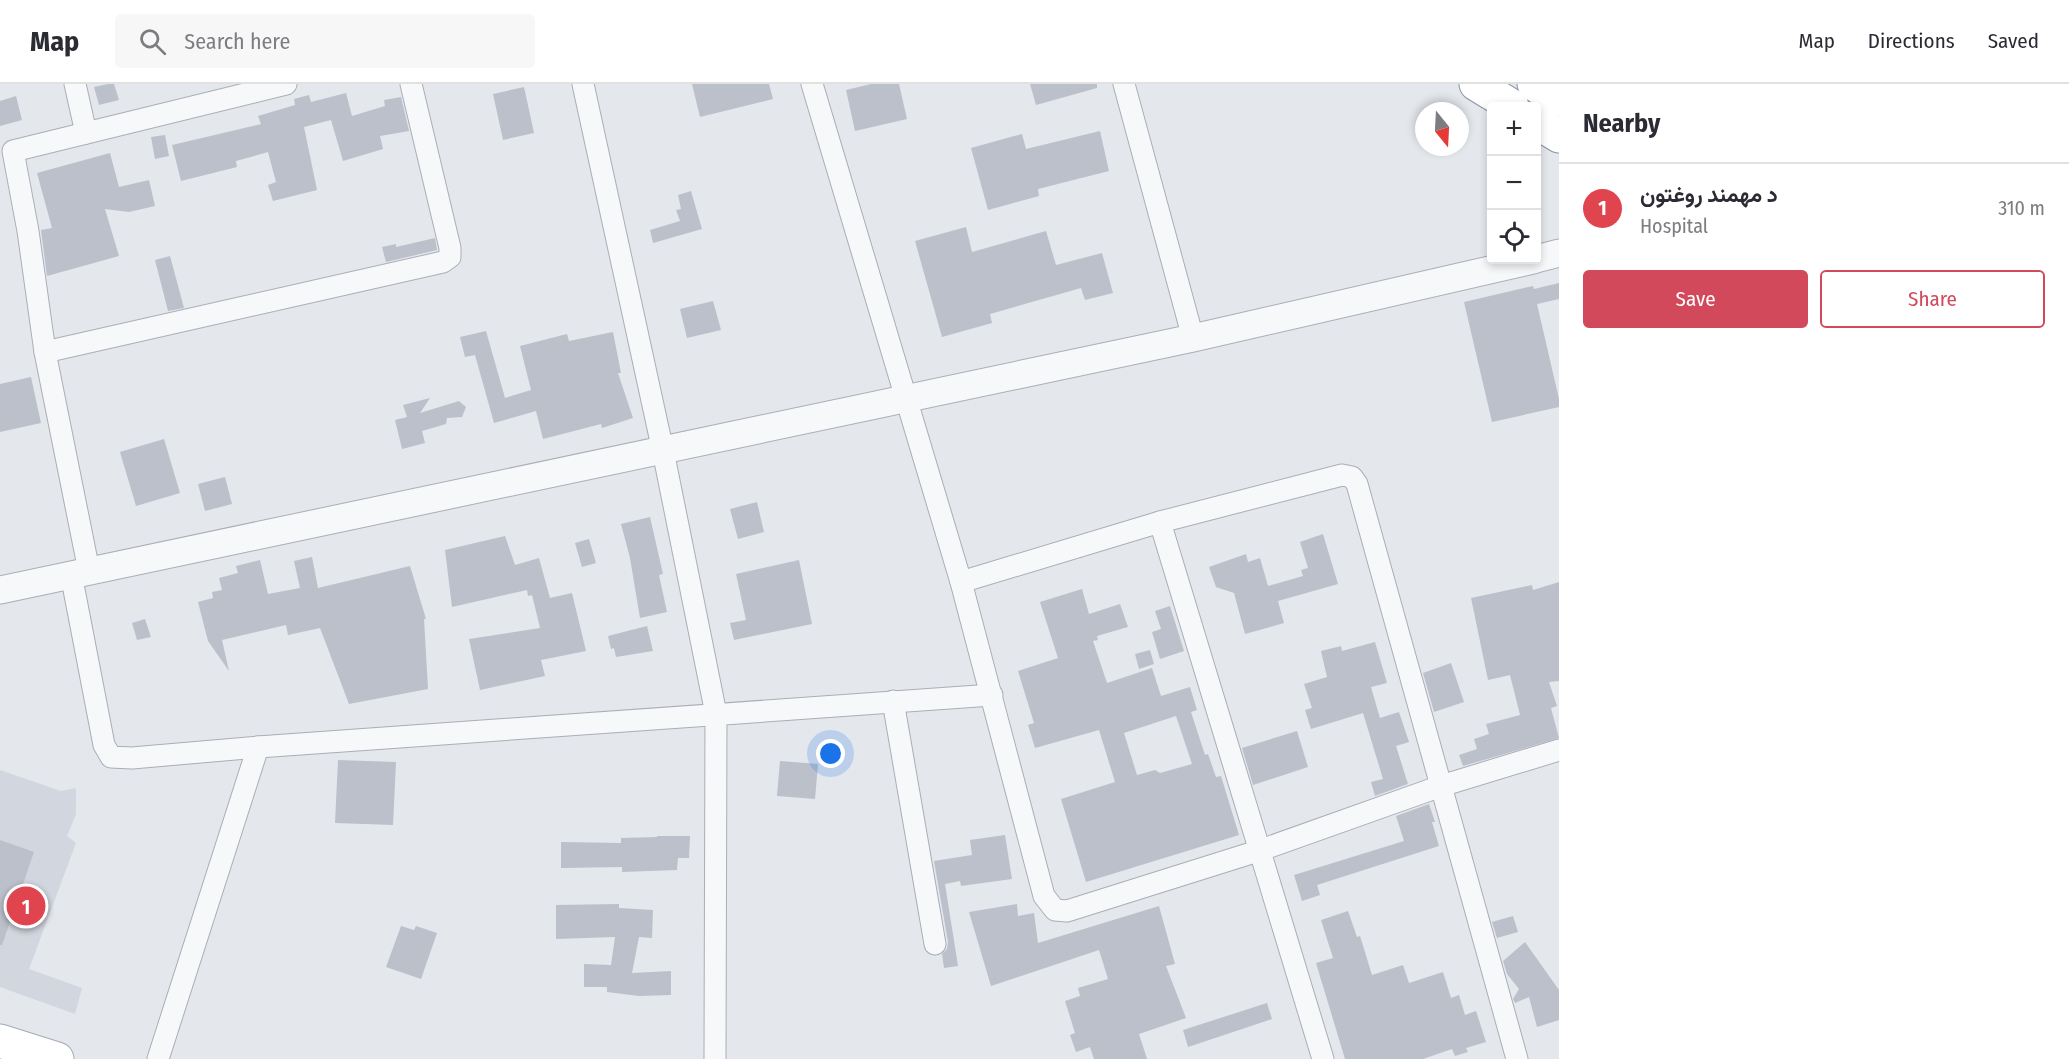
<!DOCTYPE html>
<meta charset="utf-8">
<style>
body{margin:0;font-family:"Fira Sans Condensed",Vazirmatn,sans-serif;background:#f7f7f7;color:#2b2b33}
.controls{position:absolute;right:18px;top:18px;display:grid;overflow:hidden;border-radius:6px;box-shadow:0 3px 9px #0003}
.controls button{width:54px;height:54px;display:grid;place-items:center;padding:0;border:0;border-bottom:2px solid #e1e1e2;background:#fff;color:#2b2b33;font:30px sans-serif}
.compass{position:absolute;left:1415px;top:18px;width:54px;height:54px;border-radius:50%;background:#fff;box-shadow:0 3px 9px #0003;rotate:162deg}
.you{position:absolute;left:831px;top:670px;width:21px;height:21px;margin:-15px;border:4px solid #fff;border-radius:50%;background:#1a73e8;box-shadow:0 0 0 9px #1a73e833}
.badge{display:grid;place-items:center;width:39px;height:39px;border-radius:50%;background:#d1495b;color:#fff;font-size:20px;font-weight:700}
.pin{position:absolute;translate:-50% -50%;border:3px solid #fff;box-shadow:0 2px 6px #0006}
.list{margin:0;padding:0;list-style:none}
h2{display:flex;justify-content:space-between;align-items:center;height:78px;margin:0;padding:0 24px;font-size:26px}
h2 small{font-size:20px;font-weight:400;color:#7c7c81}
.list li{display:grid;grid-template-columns:39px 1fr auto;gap:18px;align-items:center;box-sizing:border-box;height:90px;padding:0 24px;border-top:2px solid #e1e1e2}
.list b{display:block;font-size:22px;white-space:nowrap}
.list p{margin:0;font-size:20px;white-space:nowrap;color:#7c7c81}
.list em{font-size:20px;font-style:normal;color:#7c7c81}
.actions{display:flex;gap:12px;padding:18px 24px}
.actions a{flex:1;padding:14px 0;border:2px solid #d1495b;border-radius:6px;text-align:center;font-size:21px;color:#d1495b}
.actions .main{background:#d1495b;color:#fff}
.icon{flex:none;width:33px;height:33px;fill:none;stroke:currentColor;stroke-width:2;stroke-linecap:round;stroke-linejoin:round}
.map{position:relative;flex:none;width:1559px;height:975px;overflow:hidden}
header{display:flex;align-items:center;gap:36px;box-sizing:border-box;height:84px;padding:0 30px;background:#fff;border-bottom:2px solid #e1e1e2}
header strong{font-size:28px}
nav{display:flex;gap:33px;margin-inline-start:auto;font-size:21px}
.search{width:420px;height:54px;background:#f7f7f7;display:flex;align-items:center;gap:15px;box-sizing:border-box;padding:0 21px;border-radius:6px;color:#7c7c81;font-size:22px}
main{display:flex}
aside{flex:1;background:#fff}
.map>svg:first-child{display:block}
.built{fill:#d2d6de}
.building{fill:#bbc0ca;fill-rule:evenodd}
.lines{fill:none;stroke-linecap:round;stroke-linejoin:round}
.minor-casing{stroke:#a9aeb7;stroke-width:23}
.tertiary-casing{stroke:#a9aeb7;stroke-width:29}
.primary-casing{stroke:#a3abb8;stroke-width:35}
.trunk-casing{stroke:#8b94a3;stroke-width:35}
.minor{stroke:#f7f8fa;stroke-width:21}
.tertiary{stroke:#f7f8fa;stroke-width:27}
.primary{stroke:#fff;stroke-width:33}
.trunk{stroke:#fff;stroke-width:33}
</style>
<header>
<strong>Map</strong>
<div class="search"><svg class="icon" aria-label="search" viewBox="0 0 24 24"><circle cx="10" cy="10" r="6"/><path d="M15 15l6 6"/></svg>Search here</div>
<nav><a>Map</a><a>Directions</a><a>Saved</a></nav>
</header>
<main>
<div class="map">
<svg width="1559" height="975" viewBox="0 0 1559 975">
<rect width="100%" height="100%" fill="#e4e7ec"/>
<path class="built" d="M 0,686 L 61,707 L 76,704 L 76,730 L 67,752 L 76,759 L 29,885 L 82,904 L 75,930 L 0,903 Z"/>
<g class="building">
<path d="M 108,0 L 114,0 L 119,16 L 99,21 L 94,3 Z"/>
<path d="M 692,0 L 769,0 L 773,15 L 700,33 Z"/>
<path d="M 871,0 L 899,0 L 907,35 L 855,47 L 846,6 Z"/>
<path d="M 1030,0 L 1097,0 L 1097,4 L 1036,21 Z"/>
<path d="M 524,3 L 534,49 L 503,56 L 493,10 Z"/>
<path d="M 346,9 L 352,32 L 385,22 L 384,16 L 401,13 L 409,47 L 380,52 L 383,65 L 343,77 L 331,36 L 304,43 L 317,106 L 273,117 L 268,101 L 276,98 L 268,68 L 236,77 L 237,83 L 181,97 L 172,61 L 261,40 L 258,32 L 295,21 L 294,15 L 309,11 L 311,18 Z"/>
<path d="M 16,12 L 22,36 L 0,42 L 0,17 Z"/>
<path d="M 1100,47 L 1109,87 L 1038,105 L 1039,112 L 988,126 L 971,64 L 1022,50 L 1026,65 Z"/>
<path d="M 165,51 L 169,72 L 155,75 L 151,53 Z"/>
<path d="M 110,69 L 119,103 L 149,96 L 155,122 L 129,128 L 105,125 L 119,172 L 47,192 L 41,146 L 52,144 L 37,89 Z"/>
<path d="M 691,107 L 702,145 L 653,159 L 650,146 L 680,137 L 676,126 L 681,125 L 678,111 Z"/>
<path d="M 966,143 L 972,168 L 1046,147 L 1056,181 L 1102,169 L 1113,209 L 1085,216 L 1081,204 L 990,230 L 992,239 L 942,253 L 915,157 Z"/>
<path d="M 435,154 L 437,166 L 386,178 L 382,163 L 396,160 L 396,163 Z"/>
<path d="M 170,172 L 184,224 L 168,227 L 155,176 Z"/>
<path d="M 1559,199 L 1559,215 L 1537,220 L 1559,315 L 1559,323 L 1492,338 L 1464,218 L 1533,202 L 1534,205 Z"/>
<path d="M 713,217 L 721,246 L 687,254 L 680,225 Z"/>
<path d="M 486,247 L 505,314 L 531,306 L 520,262 L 567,250 L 569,257 L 613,248 L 621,289 L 618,289 L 633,334 L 602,344 L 601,340 L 543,355 L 536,327 L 494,339 L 475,271 L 465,273 L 460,253 Z"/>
<path d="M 31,293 L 41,339 L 0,348 L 0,300 Z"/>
<path d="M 430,314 L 420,329 L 459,317 L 466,323 L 462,333 L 447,334 L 446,340 L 422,347 L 425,359 L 402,365 L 395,336 L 407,333 L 403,321 Z"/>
<path d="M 164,355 L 180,409 L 136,422 L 120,368 Z"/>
<path d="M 225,393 L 232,420 L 205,427 L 198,400 Z"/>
<path d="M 757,418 L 764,448 L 738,455 L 730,425 Z"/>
<path d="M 650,433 L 663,490 L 659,491 L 667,528 L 640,534 L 630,474 L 621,440 Z"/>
<path d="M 1323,450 L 1338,500 L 1278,517 L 1284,539 L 1245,550 L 1234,509 L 1216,503 L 1209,483 L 1246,470 L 1248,478 L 1260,474 L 1268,502 L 1303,492 L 1301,486 L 1308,484 L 1300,458 Z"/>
<path d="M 505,452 L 515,481 L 539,474 L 550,514 L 572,509 L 586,567 L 541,576 L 545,592 L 480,606 L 469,555 L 540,544 L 532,511 L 528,512 L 527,506 L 452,523 L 445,466 Z"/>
<path d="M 589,455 L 596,479 L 582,483 L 575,459 Z"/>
<path d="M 312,473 L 318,504 L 410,482 L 426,535 L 424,535 L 428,605 L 349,620 L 320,544 L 288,551 L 286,541 L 222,556 L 229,587 L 208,557 L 198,518 L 213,514 L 212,508 L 222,506 L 219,494 L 238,489 L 236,482 L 260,476 L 268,510 L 300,504 L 294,477 Z"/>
<path d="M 799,476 L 812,540 L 734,556 L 730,539 L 746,536 L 736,490 Z"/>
<path d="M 1559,498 L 1559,597 L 1549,598 L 1557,622 L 1551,624 L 1559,654 L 1463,682 L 1459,671 L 1477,665 L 1474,655 L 1489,650 L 1486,640 L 1520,631 L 1510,591 L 1488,596 L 1471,514 L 1532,501 L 1533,506 Z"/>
<path d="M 1082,505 L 1089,530 L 1120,520 L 1128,543 L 1097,552 L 1098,556 L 1093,557 L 1107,599 L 1152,584 L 1161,612 L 1190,603 L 1197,626 L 1191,628 L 1205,671 L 1208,670 L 1216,693 L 1221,692 L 1239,751 L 1086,798 L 1061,715 L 1115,698 L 1099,646 L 1035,664 L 1028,641 L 1034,639 L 1018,587 L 1058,574 L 1040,518 ZM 1176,632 L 1192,680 L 1160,689 L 1155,686 L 1137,691 L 1124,649 Z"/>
<path d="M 1170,522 L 1184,567 L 1160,575 L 1152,548 L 1161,545 L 1155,527 Z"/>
<path d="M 145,535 L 151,553 L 137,556 L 132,539 Z"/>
<path d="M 647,542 L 653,567 L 616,573 L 614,564 L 611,565 L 608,552 Z"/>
<path d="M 1375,558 L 1387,599 L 1371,603 L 1380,634 L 1399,628 L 1409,658 L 1396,662 L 1408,700 L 1375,712 L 1371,698 L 1383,695 L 1363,629 L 1311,645 L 1305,626 L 1312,624 L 1304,600 L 1327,593 L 1321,567 L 1341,562 L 1342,567 Z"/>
<path d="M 1150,566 L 1154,580 L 1139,585 L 1135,570 Z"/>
<path d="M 1451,579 L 1464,618 L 1434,628 L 1423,589 Z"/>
<path d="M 1297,647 L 1308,683 L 1253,701 L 1242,664 Z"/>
<path d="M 338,676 L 396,678 L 393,741 L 335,739 Z"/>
<path d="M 780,677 L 818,680 L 815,715 L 777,712 Z"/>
<path d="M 1429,720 L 1435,738 L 1432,738 L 1439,762 L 1317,801 L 1320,811 L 1302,817 L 1294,791 L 1404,757 L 1396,732 Z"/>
<path d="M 1005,751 L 1012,795 L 961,802 L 960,797 L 945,800 L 958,882 L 944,884 L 942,870 L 947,865 L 948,858 L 934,777 L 972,771 L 970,756 Z"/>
<path d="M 657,752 L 690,752 L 689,774 L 678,774 L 677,786 L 622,788 L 622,783 L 561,784 L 561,758 L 621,759 L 621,754 L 657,753 Z"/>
<path d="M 0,756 L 34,768 L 2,861 L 0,861 Z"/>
<path d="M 619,820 L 619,824 L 653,826 L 652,854 L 639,853 L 632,889 L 671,887 L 671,911 L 639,912 L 607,908 L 607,903 L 584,903 L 584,880 L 611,881 L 615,853 L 556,855 L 556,821 Z"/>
<path d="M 1017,820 L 1018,832 L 1034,829 L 1038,859 L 1159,822 L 1175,880 L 1166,882 L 1186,934 L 1139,950 L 1147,975 L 1094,975 L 1090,963 L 1076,968 L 1070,951 L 1075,949 L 1065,917 L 1080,912 L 1078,904 L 1108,895 L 1099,866 L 991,902 L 969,828 Z"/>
<path d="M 1348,827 L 1357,853 L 1360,852 L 1372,891 L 1403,881 L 1409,899 L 1443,888 L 1451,914 L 1459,911 L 1465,931 L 1476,927 L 1486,958 L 1466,964 L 1468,968 L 1455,972 L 1452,965 L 1423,975 L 1345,975 L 1316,879 L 1333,874 L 1321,836 Z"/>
<path d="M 1513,832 L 1518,848 L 1497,854 L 1492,838 Z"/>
<path d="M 401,842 L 414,846 L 416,842 L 437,849 L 421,895 L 386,883 Z"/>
<path d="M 1525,858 L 1559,906 L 1559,936 L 1537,943 L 1529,913 L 1515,919 L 1513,915 L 1519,905 L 1507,890 L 1503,877 Z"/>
<path d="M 1267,919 L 1272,935 L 1188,963 L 1183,946 Z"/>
</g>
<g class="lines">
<defs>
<g id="minor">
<path d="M 75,0 L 86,49"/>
<path d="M 583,0 L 663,367 L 716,630 L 715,975"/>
<path d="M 812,0 L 961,498 L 1044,812 L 1055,826 L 1067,827 L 1261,766 L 1441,702 L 1559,666"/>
<path d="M 1124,0 L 1193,254"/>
<path d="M 45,268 L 443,178 L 450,173 L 450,164 L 411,0"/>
<path d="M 1160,438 L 1323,975"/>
<path d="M 89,487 L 45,268 L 28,147 L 13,67 L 286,0"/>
<path d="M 71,490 L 104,661 L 111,673 L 132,674 L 258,663 L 992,611"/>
<path d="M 961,498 L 1160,438 L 1342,391 L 1352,393 L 1357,400 L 1517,975"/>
<path d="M 893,617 L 935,860"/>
<path d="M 158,975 L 258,663"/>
</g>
<g id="tertiary">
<path d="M 1536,175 L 1559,169"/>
<path d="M 0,506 L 1193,254 L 1533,176"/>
</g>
<path id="primary" d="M 0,957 L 57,975"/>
<g id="trunk">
<path d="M 1476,0 L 1512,22"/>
<path d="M 1534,0 L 1559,16"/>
<path d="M 1536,38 L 1559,52"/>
</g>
</defs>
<use href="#minor" class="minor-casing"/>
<use href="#tertiary" class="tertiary-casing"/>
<use href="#primary" class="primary-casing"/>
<use href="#trunk" class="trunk-casing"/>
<use href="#minor" class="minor"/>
<use href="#tertiary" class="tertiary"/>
<use href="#primary" class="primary"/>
<use href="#trunk" class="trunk"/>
</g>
</svg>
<div class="controls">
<button>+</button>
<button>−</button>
<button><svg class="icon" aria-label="locate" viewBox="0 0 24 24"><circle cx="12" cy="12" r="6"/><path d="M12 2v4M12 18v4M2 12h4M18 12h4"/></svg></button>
</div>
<svg class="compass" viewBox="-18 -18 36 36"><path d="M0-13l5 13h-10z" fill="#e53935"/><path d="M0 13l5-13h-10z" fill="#7c7c81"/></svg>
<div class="you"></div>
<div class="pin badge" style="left:26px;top:822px;background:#e0444e">1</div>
</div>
<aside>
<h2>Nearby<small></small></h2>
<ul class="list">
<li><span class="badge" style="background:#e0444e">1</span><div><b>د مهمند روغتون</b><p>Hospital</p></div><em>310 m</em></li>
</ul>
<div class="actions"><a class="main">Save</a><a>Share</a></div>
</aside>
</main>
